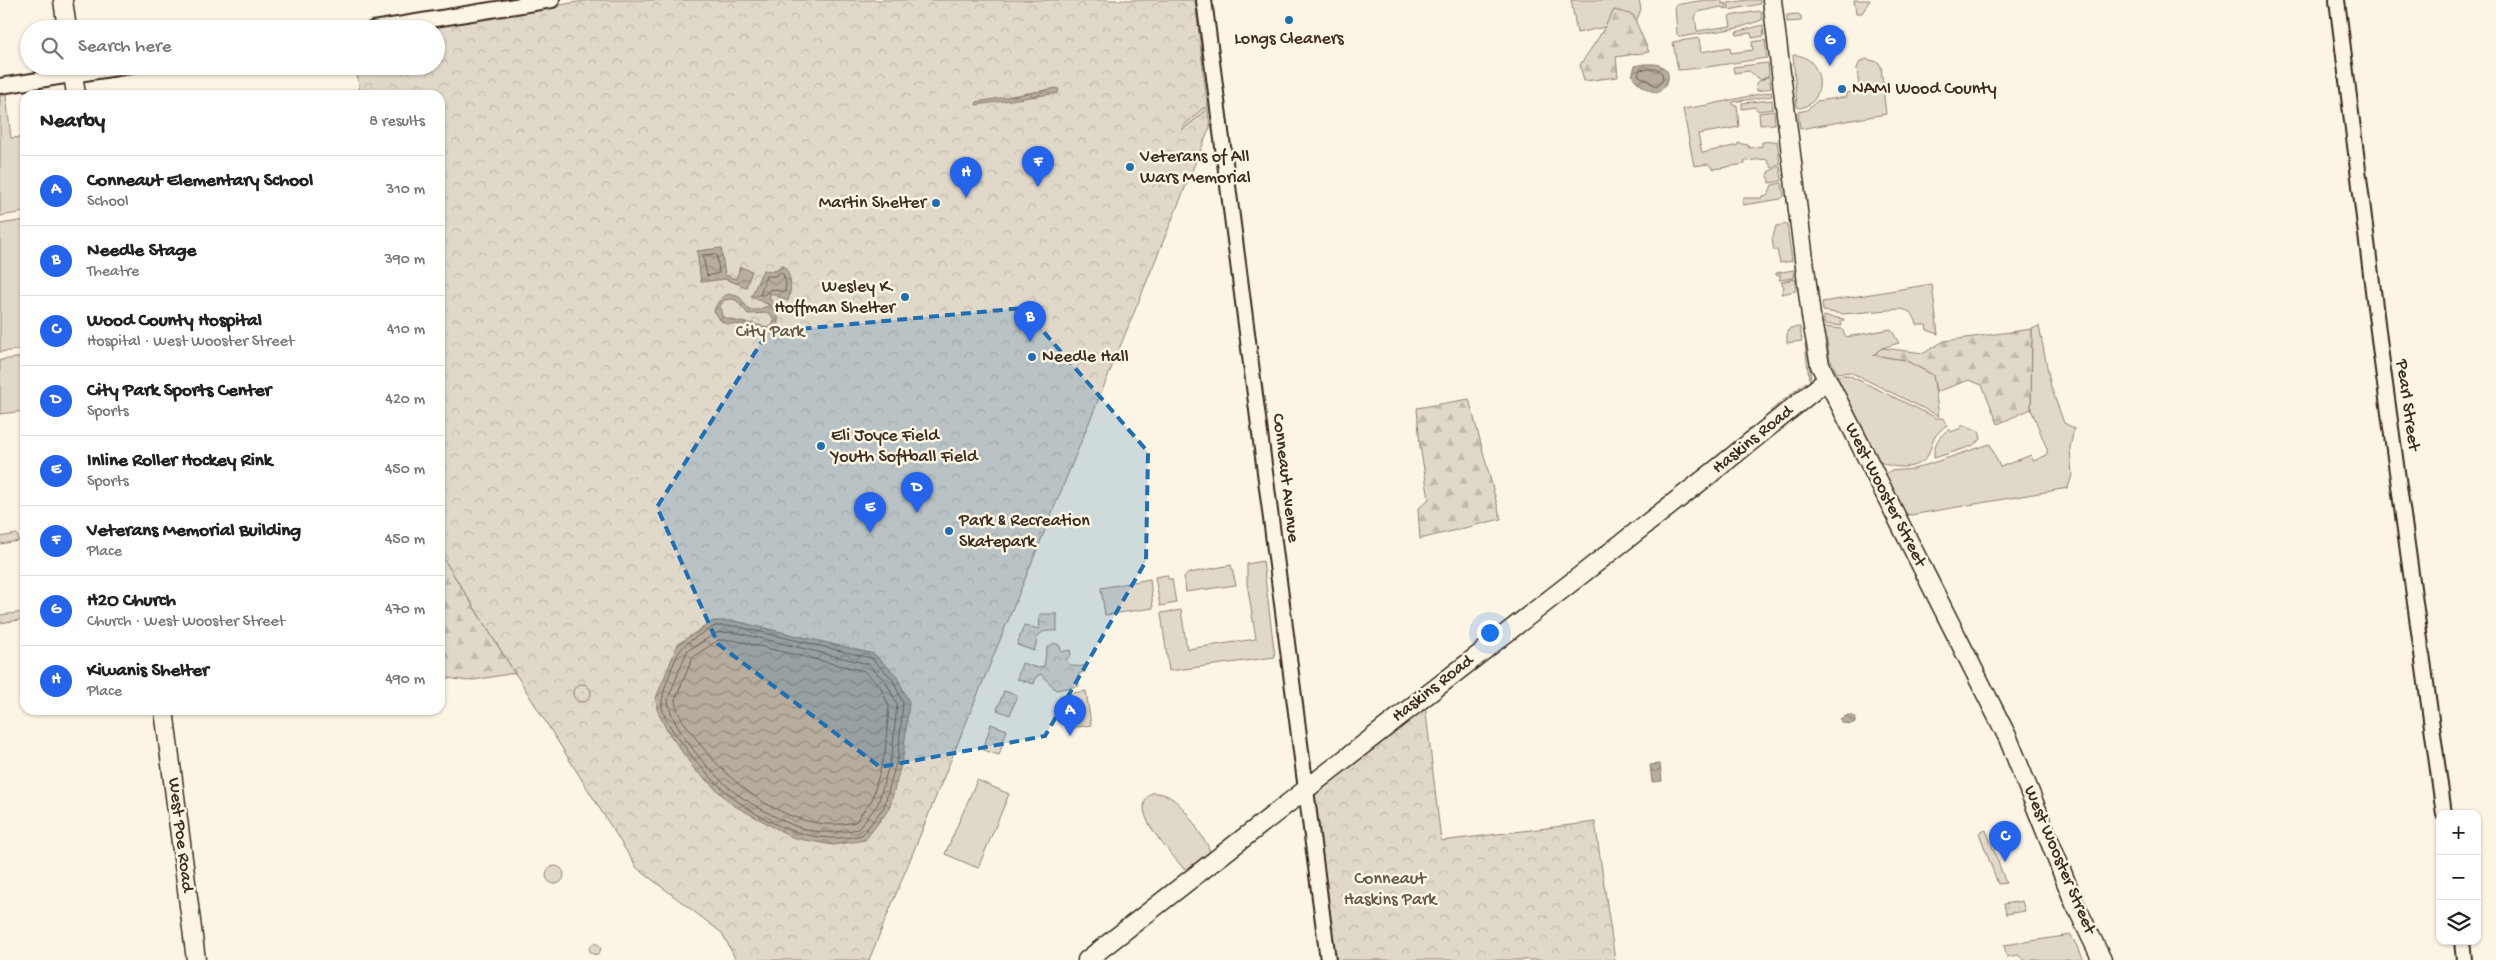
<!DOCTYPE html>
<meta charset="utf-8">
<style>
body{margin:0;font-family:"Gochi Hand",sans-serif;background:#f2f2f2;color:#222}
.controls{position:absolute;right:15px;bottom:15px;display:grid;overflow:hidden;border-radius:10px;box-shadow:0 1px 4px #0004}
.controls button{width:45px;height:45px;display:grid;place-items:center;padding:0;border:0;border-bottom:1px solid #e0e0e0;background:#fff;color:#222;font:25px sans-serif}
.you{position:absolute;left:1489px;top:632px;width:18px;height:18px;margin:-12px;border:4px solid #fff;border-radius:50%;background:#1a73e8;box-shadow:0 0 0 8px #1a73e833}
.badge{display:grid;place-items:center;width:32px;height:32px;border-radius:50%;background:#2563eb;color:#fff;font-size:16px;font-weight:700}
.pin{position:absolute;translate:-50% -41px;filter:drop-shadow(0 1px 2px #0008)}
.pin::after{content:'';position:absolute;top:26px;width:18px;height:15px;background:inherit;clip-path:polygon(0 0,100% 0,50% 100%)}
.list{margin:0;padding:0;list-style:none}
h2{display:flex;justify-content:space-between;align-items:center;height:65px;margin:0;padding:0 20px;font-size:21px}
h2 small{font-size:16px;font-weight:400;color:#767676}
.list li{display:grid;grid-template-columns:32px 1fr auto;gap:15px;align-items:center;box-sizing:border-box;height:70px;padding:0 20px;border-top:1px solid #e0e0e0}
.list b{display:block;font-size:19px;white-space:nowrap}
.list p{margin:0;font-size:16px;white-space:nowrap;color:#767676}
.list em{font-size:16px;font-style:normal;color:#767676}
.icon{flex:none;width:28px;height:28px;fill:none;stroke:currentColor;stroke-width:2;stroke-linecap:round;stroke-linejoin:round}
.map{position:relative;flex:none;width:2496px;height:960px;overflow:hidden}
.search{position:absolute;background:#fff;box-shadow:0 1px 4px #0004;left:20px;top:20px;width:425px;height:55px;display:flex;align-items:center;gap:12px;box-sizing:border-box;padding:0 18px;border-radius:28px;color:#767676;font-size:19px}
.panel{position:absolute;background:#fff;box-shadow:0 1px 4px #0004;left:20px;top:90px;width:425px;height:625px;border-radius:15px}
.map>svg:first-child{display:block}
.grass{fill:#e0d8c8;stroke:#8e8173}
.forest{fill:url(#forest-firs);stroke:#8e8173}
.park{fill:url(#park-crowns);stroke:#8e8173}
.garden{fill:url(#garden-dots);stroke:#8e8173}
.water{fill:url(#water-waves);stroke:#85796b;fill-rule:evenodd}
.lines{fill:none;stroke-linecap:round;stroke-linejoin:round}
.shore{stroke:#6d5e51;stroke-width:1}
.minor-casing{stroke:#3b2a1e;stroke-width:18}
.major-casing{stroke:#3b2a1e;stroke-width:21}
.minor{stroke:#fcf5e5;stroke-width:14}
.major{stroke:#fcf5e5;stroke-width:18}
.marked{fill:#1f6fb2;fill-opacity:0.2;stroke:#1f6fb2;stroke-width:4;stroke-dasharray:10 6;stroke-linejoin:round}
.poi-dot{fill:#1f6fb2;stroke:#fcf5e5;stroke-width:2}
.labels{text-anchor:middle;dominant-baseline:central;stroke-width:5;stroke-linejoin:round;paint-order:stroke}
.poi-label{font-size:18px;fill:#3b2a1e;stroke:#fcf5e5;text-anchor:start}
.park-label{font-size:18px;fill:#645648;stroke:#fcf5e5}
.street-label{font-size:18px;fill:#3b2a1e;stroke:#fcf5e5}
</style>
<div class="map">
<svg width="2496" height="960" viewBox="0 0 2496 960">
<defs>
<pattern id="forest-firs" width="22" height="20" patternUnits="userSpaceOnUse" patternTransform="scale(1.25)"><rect width="22" height="20" fill="#e0d8c8"/><path d="M5 1l3.5 6h-7zM16 11l3.5 6h-7z" fill="#c1baab"/></pattern>
<pattern id="park-crowns" width="20" height="18" patternUnits="userSpaceOnUse" patternTransform="scale(1.25)"><rect width="20" height="18" fill="#e0d8c8"/><path d="M2 6a3 3 0 1 1 6 0M12 15a3 3 0 1 1 6 0" fill="none" stroke="#c1baab"/></pattern>
<pattern id="garden-dots" width="8" height="8" patternUnits="userSpaceOnUse" patternTransform="scale(1.25)"><rect width="8" height="8" fill="#e0d8c8"/><path d="M2 2h.1M6 6h.1" fill="none" stroke="#c1baab" stroke-width="1.8" stroke-linecap="round"/></pattern>
<pattern id="water-waves" width="16" height="10" patternUnits="userSpaceOnUse" patternTransform="scale(1.25)"><rect width="16" height="10" fill="#b7ad9e"/><path d="M0 5q4-4 8 0t8 0" fill="none" stroke="#968d80"/></pattern>
</defs>
<rect width="100%" height="100%" fill="#fcf5e5"/>
<filter id="ink" filterUnits="userSpaceOnUse"><feTurbulence type="fractalNoise" baseFrequency=".02" numOctaves="2"/><feDisplacementMap in="SourceGraphic" scale="10" xChannelSelector="R" yChannelSelector="G"/><feConvolveMatrix kernelMatrix="1 2 1 2 8 2 1 2 1" color-interpolation-filters="sRGB"/></filter>
<g filter="url(#ink)">
<g class="grass">
<path d="M 1571,0 L 1639,0 L 1641,9 L 1636,22 L 1633,15 L 1614,10 L 1605,27 L 1577,33 Z"/>
<path d="M 1705,0 L 1722,0 L 1722,4 L 1726,3 L 1727,9 L 1721,7 L 1698,12 L 1695,17 L 1697,31 L 1731,26 L 1729,16 L 1759,11 L 1761,12 L 1762,20 L 1738,28 L 1680,37 L 1677,34 L 1675,5 Z"/>
<path d="M 1748,0 L 1760,0 L 1760,4 L 1729,10 L 1728,3 Z"/>
<path d="M 1854,0 L 1870,0 L 1862,13 L 1856,13 Z"/>
<path d="M 1798,14 L 1801,16 L 1801,21 L 1787,22 L 1787,15 Z"/>
<path d="M 1763,25 L 1764,36 L 1752,38 L 1751,33 L 1737,35 L 1736,32 Z"/>
<path d="M 1699,38 L 1701,52 L 1730,47 L 1731,53 L 1753,50 L 1752,42 L 1765,40 L 1767,58 C 1736,62 1708,68 1678,70 L 1673,42 Z"/>
<path d="M 1793,55 C 1823,54 1830,102 1800,108 L 1797,107 Z"/>
<path d="M 1866,59 L 1878,62 L 1881,66 L 1883,85 L 1859,87 L 1857,68 L 1860,62 Z"/>
<path d="M 1768,63 L 1769,75 L 1761,80 L 1749,71 L 1734,73 L 1733,67 Z"/>
<path d="M 1769,76 L 1771,88 L 1757,91 L 1756,83 Z"/>
<path d="M 1883,88 L 1886,114 L 1800,129 L 1798,112 L 1807,110 L 1817,101 L 1846,97 L 1846,93 Z"/>
<path d="M 1771,92 L 1772,96 L 1733,102 L 1733,105 L 1737,105 L 1739,127 L 1698,134 L 1702,153 L 1738,145 L 1738,143 L 1748,145 L 1749,148 L 1762,146 L 1762,142 L 1777,141 L 1780,164 L 1772,168 L 1766,159 L 1745,161 L 1745,164 L 1714,169 L 1708,164 L 1694,166 L 1683,109 C 1714,105 1740,97 1771,92 Z"/>
<path d="M 6,95 L 11,138 L 25,137 L 25,212 L 0,216 L 0,96 Z"/>
<path d="M 1772,100 L 1773,109 L 1758,111 L 1755,107 L 1742,109 L 1742,103 Z"/>
<path d="M 1774,111 L 1775,124 L 1760,125 L 1759,113 Z"/>
<path d="M 1780,166 L 1782,181 L 1769,183 L 1768,172 Z"/>
<path d="M 1782,183 L 1784,196 L 1781,199 L 1743,205 L 1743,198 L 1762,198 L 1762,196 L 1768,195 L 1772,185 Z"/>
<path d="M 25,220 L 25,349 L 0,352 L 0,224 Z"/>
<path d="M 1787,224 L 1792,261 L 1780,263 L 1777,250 L 1774,250 L 1772,240 L 1776,226 Z"/>
<path d="M 1794,270 L 1794,278 L 1779,280 L 1781,275 L 1776,275 L 1776,273 Z"/>
<path d="M 1795,279 L 1796,291 L 1781,294 L 1784,287 L 1781,282 Z"/>
<path d="M 1932,284 L 1938,334 L 1927,330 L 1926,325 L 1917,325 C 1915,315 1910,310 1900,309 L 1843,314 L 1823,311 L 1822,302 Z"/>
<path d="M 1824,316 L 1844,319 L 1844,320 L 1841,321 L 1842,326 L 1824,324 Z"/>
<path d="M 2039,326 L 2051,387 L 2064,423 L 2074,428 L 2070,448 L 2072,475 L 2068,488 L 1911,515 L 1902,513 L 1885,475 L 1890,471 L 1914,469 L 1990,444 L 2000,467 L 2031,455 L 2033,461 L 2047,455 L 2047,449 L 2031,409 L 2032,329 Z"/>
<path d="M 1800,327 L 1802,341 L 1787,343 L 1787,334 L 1790,328 Z"/>
<path d="M 1825,327 L 1842,329 L 1846,337 L 1891,329 L 1899,343 L 1882,348 L 1873,355 L 1905,360 L 1933,375 L 1939,416 L 1850,372 L 1837,373 L 1829,357 Z"/>
<path d="M 1805,344 L 1808,344 L 1811,383 L 1809,379 Z"/>
<path d="M 25,357 L 25,411 L 0,414 L 0,360 Z"/>
<path d="M 1848,375 L 1937,418 L 1944,418 L 1947,425 C 1926,439 1934,454 1922,462 C 1911,470 1885,468 1875,458 C 1865,449 1841,392 1833,376 Z"/>
<path d="M 1806,382 L 1809,385 L 1774,414 L 1770,411 Z"/>
<path d="M 1960,426 L 1967,426 L 1979,431 L 1981,439 L 1972,446 L 1934,458 C 1933,445 1939,435 1950,429 L 1951,432 L 1961,428 Z"/>
<path d="M 17,534 L 19,541 L 0,544 L 0,537 Z"/>
<path d="M 1263,561 L 1275,657 L 1169,671 L 1161,613 L 1181,610 L 1187,649 L 1256,639 L 1247,583 L 1247,564 Z"/>
<path d="M 1231,565 L 1236,585 L 1186,592 L 1184,577 L 1189,573 Z"/>
<path d="M 1167,575 L 1168,579 L 1172,579 L 1176,603 L 1160,606 L 1155,577 Z"/>
<path d="M 1150,579 L 1153,608 L 1105,615 L 1101,588 Z"/>
<path d="M 25,612 L 25,619 L 0,623 L 0,615 Z"/>
<path d="M 1086,691 L 1091,725 L 1070,728 L 1066,694 Z"/>
<path d="M 977,780 L 1009,794 L 978,868 L 945,854 Z"/>
<path d="M 1152,793 C 1179,790 1195,827 1208,846 L 1211,855 L 1192,871 L 1183,868 C 1171,852 1126,810 1152,793 Z"/>
<path d="M 1986,830 L 2006,883 L 1998,884 L 1979,833 Z"/>
<circle cx="555" cy="875" r="9"/>
<path d="M 2071,935 L 2084,960 L 2024,960 L 2018,955 L 2007,957 L 2004,945 Z"/>
<circle cx="595" cy="949" r="5.5"/>
</g>
<g class="forest">
<path d="M 1614,10 L 1633,15 L 1649,52 L 1616,57 L 1618,77 L 1584,81 L 1580,65 L 1599,37 Z"/>
<path d="M 2032,329 L 2031,409 L 1998,424 L 1982,385 L 1969,380 L 1936,392 L 1933,375 L 1905,360 L 1873,355 L 1882,348 L 1924,353 L 1944,341 Z"/>
<path d="M 1469,399 L 1501,519 L 1420,539 L 1418,509 L 1429,499 L 1420,446 L 1417,408 Z"/>
<path d="M 440,553 L 515,673 L 468,681 L 440,677 Z"/>
</g>
<g class="park">
<path d="M 590,0 L 1195,0 L 1210,127 L 869,960 L 736,960 L 722,933 L 637,868 L 440,553 L 440,95 L 360,95 L 356,66 L 436,66 L 436,29 L 415,29 Z"/>
<path d="M 1834,30 L 1842,32 L 1837,39 L 1838,46 L 1832,48 L 1830,45 L 1832,32 Z"/>
<path d="M 1040,614 L 1057,614 L 1057,631 C 1037,630 1039,634 1034,651 L 1017,645 L 1024,625 L 1039,629 Z"/>
<path d="M 1054,643 L 1059,645 L 1062,652 L 1070,650 L 1071,655 L 1066,659 C 1070,667 1076,667 1084,666 L 1085,672 L 1080,673 L 1078,676 L 1079,686 L 1056,690 L 1041,674 L 1036,677 L 1034,684 L 1017,679 L 1022,663 L 1038,668 L 1044,666 L 1047,648 Z"/>
<path d="M 1004,691 L 1017,695 L 1010,715 L 997,710 Z"/>
<path d="M 1424,696 L 1441,841 L 1595,822 L 1615,960 L 1328,960 L 1306,789 Z"/>
<path d="M 991,724 L 1007,730 L 999,755 L 983,750 Z"/>
</g>
<g class="garden">
<path d="M 1203,108 L 1206,108 L 1205,112 L 1182,130 L 1183,126 Z"/>
<circle cx="582" cy="693" r="9"/>
<path d="M 2022,901 L 2025,911 L 2006,914 L 2004,904 Z"/>
</g>
<g class="water">
<path d="M 1644,64 C 1650,64 1658,63 1663,67 C 1674,75 1666,88 1657,93 C 1647,90 1638,84 1632,76 L 1635,66 Z"/>
<path d="M 1057,88 L 1059,90 L 1058,93 L 976,105 L 977,102 Z"/>
<path d="M 721,248 L 725,275 L 736,279 L 740,267 L 752,271 L 746,287 L 725,279 L 701,282 L 697,251 Z"/>
<path d="M 783,265 C 792,276 792,287 788,301 L 771,293 L 769,298 C 777,303 780,319 777,328 L 771,331 L 762,331 L 750,325 L 727,324 L 721,321 L 714,311 C 717,300 729,287 740,298 C 744,302 745,306 750,310 L 757,310 L 770,305 L 751,297 L 763,270 L 773,271 ZM 731,299 L 736,300 L 748,314 L 769,313 L 774,319 L 773,325 L 767,328 C 752,321 735,324 722,316 L 720,306 L 724,300 Z"/>
<path d="M 713,621 L 735,621 L 874,654 L 896,675 L 909,702 L 903,757 L 889,809 L 865,840 L 833,845 L 794,838 L 733,805 L 695,770 L 666,729 L 657,709 L 656,698 L 678,644 Z"/>
<path d="M 1848,715 L 1855,717 L 1855,722 L 1851,724 L 1842,723 L 1840,719 Z"/>
<path d="M 1660,764 L 1662,781 L 1652,782 L 1650,765 Z"/>
</g>
<g class="lines">
<g class="shore">
<path d="M 1657,69 L 1662,73 L 1663,80 L 1657,87 L 1638,75 L 1640,70 Z"/>
<path d="M 715,254 L 717,256 L 719,273 L 707,276 L 703,256 Z"/>
<path d="M 780,273 L 783,274 L 786,283 L 785,292 L 771,289 L 764,295 L 760,295 L 766,276 L 774,276 Z"/>
<path d="M 715,626 L 735,626 L 871,658 L 892,678 L 903,703 L 898,756 L 884,807 L 862,835 C 793,851 724,801 685,747 C 676,735 665,722 662,707 C 660,697 675,655 683,647 C 691,639 705,632 715,626 Z"/>
<path d="M 734,632 L 868,664 L 886,682 L 897,704 L 892,754 L 878,804 L 858,829 C 839,833 817,834 798,827 C 783,822 753,805 740,796 C 716,780 669,728 668,699 L 687,651 L 716,633 Z"/>
<path d="M 719,640 L 733,640 L 864,671 L 880,686 L 889,706 L 885,753 L 872,800 L 855,822 C 793,836 728,784 695,737 C 687,726 676,714 675,700 L 693,657 Z"/>
</g>
<defs>
<g id="minor">
<path d="M 1204,0 L 1328,960"/>
<path d="M 2337,0 L 2381,355 L 2444,814"/>
<path d="M 373,29 L 552,0"/>
<path d="M 0,86 L 130,66"/>
<path d="M 2462,941 L 2464,960"/>
</g>
<g id="major">
<path d="M 63,0 L 67,29"/>
<path d="M 1772,0 L 1811,316 L 1820,365 L 2008,738 L 2074,902 L 2102,960"/>
<path d="M 72,66 L 76,95"/>
<path d="M 164,710 L 196,960"/>
<path d="M 1087,960 L 1713,472 L 1827,380"/>
</g>
</defs>
<use href="#minor" class="minor-casing"/>
<use href="#major" class="major-casing"/>
<use href="#minor" class="minor"/>
<use href="#major" class="major"/>
</g>
</g>
<path class="marked" d="M 1023,308 L 1148,452 L 1146,561 L 1045,736 L 880,767 L 718,644 L 657,507 L 768,332 Z"/>
<g class="poi-dot">
<circle cx="1289" cy="20" r="5"/>
<circle cx="1842" cy="89" r="5"/>
<circle cx="1130" cy="167" r="5"/>
<circle cx="936" cy="203" r="5"/>
<circle cx="905" cy="297" r="5"/>
<circle cx="1032" cy="357" r="5"/>
<circle cx="821" cy="446" r="5"/>
<circle cx="949" cy="531" r="5"/>
</g>
<g class="labels">
<g class="poi-label">
<text x="1289" y="39" text-anchor="middle">Longs Cleaners</text>
<text x="1852" y="89">NAMI Wood County</text>
<text x="1140" y="157">Veterans of All<tspan x="1140" dy="21">Wars Memorial</tspan></text>
<text x="926" y="203" text-anchor="end">Martin Shelter</text>
<text x="895" y="287" text-anchor="end">Wesley K.<tspan x="895" dy="21">Hoffman Shelter</tspan></text>
<text x="1042" y="357">Needle Hall</text>
<text x="831" y="436">Eli Joyce Field<tspan x="831" dy="21">Youth Softball Field</tspan></text>
<text x="959" y="521">Park &amp; Recreation<tspan x="959" dy="21">Skatepark</tspan></text>
</g>
<g class="park-label">
<text x="770" y="332">City Park</text>
<text x="1390" y="879">Conneaut<tspan x="1390" dy="21">Haskins Park</tspan></text>
</g>
<g class="street-label">
<text transform="translate(2407 405) rotate(82)">Pearl Street</text>
<text transform="translate(1753 440) rotate(-39)">Haskins Road</text>
<text transform="translate(1285 478) rotate(83)">Conneaut Avenue</text>
<text transform="translate(1885 495) rotate(63)">West Wooster Street</text>
<text transform="translate(1433 689) rotate(-38)">Haskins Road</text>
<text transform="translate(180 835) rotate(83)">West Poe Road</text>
<text transform="translate(2059 860) rotate(67)">West Wooster Street</text>
</g>
</g>
</svg>
<div class="controls">
<button>+</button>
<button>−</button>
<button><svg class="icon" aria-label="layers" viewBox="0 0 24 24"><path d="M12 4l9 5-9 5-9-5zM3 14l9 5 9-5"/></svg></button>
</div>
<div class="you"></div>
<div class="pin badge" style="left:1070px;top:736px">A</div>
<div class="pin badge" style="left:1030px;top:342px">B</div>
<div class="pin badge" style="left:2005px;top:862px">C</div>
<div class="pin badge" style="left:917px;top:513px">D</div>
<div class="pin badge" style="left:870px;top:533px">E</div>
<div class="pin badge" style="left:1038px;top:187px">F</div>
<div class="pin badge" style="left:1830px;top:66px">G</div>
<div class="pin badge" style="left:966px;top:198px">H</div>
<div class="search"><svg class="icon" aria-label="search" viewBox="0 0 24 24"><circle cx="10" cy="10" r="6"/><path d="M15 15l6 6"/></svg>Search here</div>
<section class="panel">
<h2>Nearby<small>8 results</small></h2>
<ul class="list">
<li><span class="badge">A</span><div><b>Conneaut Elementary School</b><p>School</p></div><em>310 m</em></li>
<li><span class="badge">B</span><div><b>Needle Stage</b><p>Theatre</p></div><em>390 m</em></li>
<li><span class="badge">C</span><div><b>Wood County Hospital</b><p>Hospital · West Wooster Street</p></div><em>410 m</em></li>
<li><span class="badge">D</span><div><b>City Park Sports Center</b><p>Sports</p></div><em>420 m</em></li>
<li><span class="badge">E</span><div><b>Inline Roller Hockey Rink</b><p>Sports</p></div><em>450 m</em></li>
<li><span class="badge">F</span><div><b>Veterans Memorial Building</b><p>Place</p></div><em>450 m</em></li>
<li><span class="badge">G</span><div><b>H2O Church</b><p>Church · West Wooster Street</p></div><em>470 m</em></li>
<li><span class="badge">H</span><div><b>Kiwanis Shelter</b><p>Place</p></div><em>490 m</em></li>
</ul>
</section>
</div>
